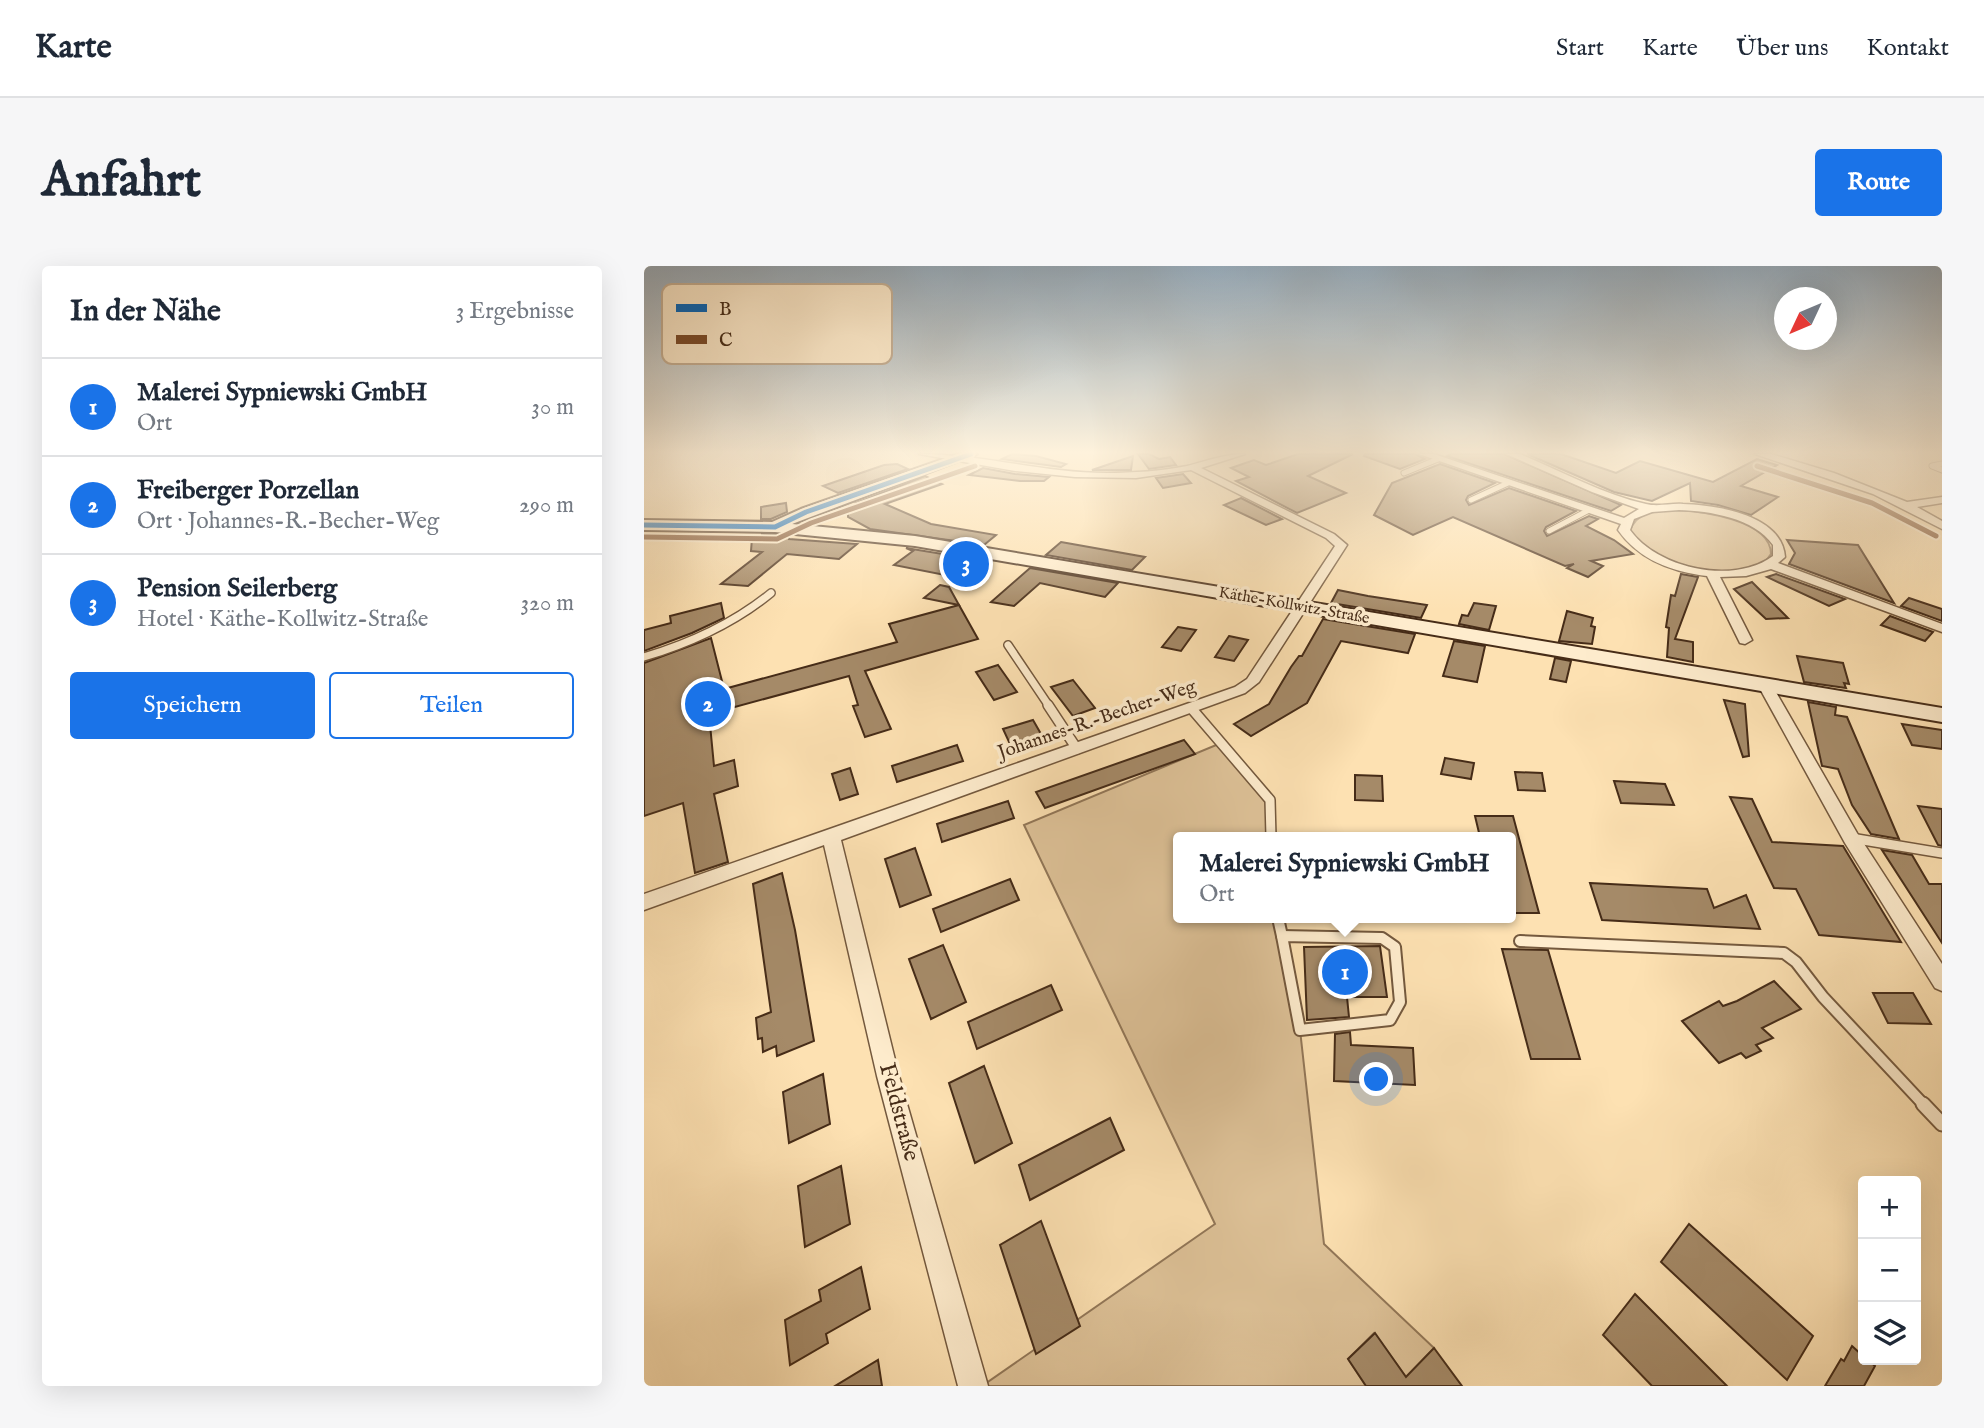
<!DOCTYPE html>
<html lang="de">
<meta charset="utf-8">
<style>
body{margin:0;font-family:"IM FELL English",serif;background:#f6f6f7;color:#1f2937}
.controls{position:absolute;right:21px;bottom:21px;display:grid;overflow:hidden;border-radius:7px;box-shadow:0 7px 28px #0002}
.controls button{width:63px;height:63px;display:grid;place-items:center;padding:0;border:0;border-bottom:2px solid #e0e1e3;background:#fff;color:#1f2937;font:35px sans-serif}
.compass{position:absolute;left:1130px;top:21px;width:63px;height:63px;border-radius:50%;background:#fff;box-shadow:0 7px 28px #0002;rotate:226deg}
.you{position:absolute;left:733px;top:814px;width:24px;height:24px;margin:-18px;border:5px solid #fff;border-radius:50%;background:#1a73e8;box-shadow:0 0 0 10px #1a73e833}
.badge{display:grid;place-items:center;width:46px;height:46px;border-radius:50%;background:#1a73e8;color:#fff;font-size:23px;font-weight:700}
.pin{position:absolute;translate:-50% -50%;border:4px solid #fff;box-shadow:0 2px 7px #0006}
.popup{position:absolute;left:529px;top:566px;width:343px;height:91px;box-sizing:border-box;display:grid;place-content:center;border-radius:7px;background:#fff;filter:drop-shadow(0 2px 5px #0005);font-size:23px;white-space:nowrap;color:#747a83}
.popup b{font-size:26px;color:#1f2937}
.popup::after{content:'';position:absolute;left:50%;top:100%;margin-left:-14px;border:14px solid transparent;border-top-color:#fff}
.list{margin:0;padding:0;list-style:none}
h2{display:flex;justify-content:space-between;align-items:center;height:91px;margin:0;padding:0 28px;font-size:30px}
h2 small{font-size:23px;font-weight:400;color:#747a83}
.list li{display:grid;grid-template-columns:46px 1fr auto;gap:21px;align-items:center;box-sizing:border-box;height:98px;padding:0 28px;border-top:2px solid #e0e1e3}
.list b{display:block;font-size:26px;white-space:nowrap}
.list p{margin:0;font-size:23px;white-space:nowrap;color:#747a83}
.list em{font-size:23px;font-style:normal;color:#747a83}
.actions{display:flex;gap:14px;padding:21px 28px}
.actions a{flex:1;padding:16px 0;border:2px solid #1a73e8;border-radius:7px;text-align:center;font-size:24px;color:#1a73e8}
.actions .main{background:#1a73e8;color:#fff}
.icon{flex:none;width:38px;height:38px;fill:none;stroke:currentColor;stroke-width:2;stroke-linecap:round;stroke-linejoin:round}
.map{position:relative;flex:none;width:1298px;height:1120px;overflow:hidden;border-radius:7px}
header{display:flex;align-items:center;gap:42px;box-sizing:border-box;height:98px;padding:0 35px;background:#fff;border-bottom:2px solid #e0e1e3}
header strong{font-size:33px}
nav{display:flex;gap:38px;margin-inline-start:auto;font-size:24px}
.intro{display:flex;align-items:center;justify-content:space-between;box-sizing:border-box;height:168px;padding:0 42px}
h1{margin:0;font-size:49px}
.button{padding:18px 32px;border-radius:7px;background:#1a73e8;color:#fff;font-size:24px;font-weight:700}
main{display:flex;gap:42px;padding:0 42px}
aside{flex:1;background:#fff;border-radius:7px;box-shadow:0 7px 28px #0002}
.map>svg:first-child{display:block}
.green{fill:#dec298;stroke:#927758;stroke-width:2}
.building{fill:#a58a68;stroke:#462c18;stroke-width:2}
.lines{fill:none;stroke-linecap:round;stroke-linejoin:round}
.lane-far4-casing{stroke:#74593e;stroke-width:7}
.lane-far3-casing{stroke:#74593e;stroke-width:10}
.lane-far2-casing{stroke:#74593e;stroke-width:12}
.lane-far1-casing{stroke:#74593e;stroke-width:14}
.lane-casing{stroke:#74593e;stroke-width:17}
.street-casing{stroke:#74593e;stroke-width:3}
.secondary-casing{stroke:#462c18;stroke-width:4}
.lane-far4{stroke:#feeccd;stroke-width:5}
.lane-far3{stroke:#feeccd;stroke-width:7}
.lane-far2{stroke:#feeccd;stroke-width:9}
.lane-far1{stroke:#feeccd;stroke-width:10}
.lane{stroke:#feeccd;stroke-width:13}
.street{fill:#feeccd;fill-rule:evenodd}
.secondary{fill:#feeccd;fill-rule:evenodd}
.bus-1-casing{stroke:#feeccd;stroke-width:9}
.bus-2-casing{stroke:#feeccd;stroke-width:9}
.bus-1{stroke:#0065bd;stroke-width:5}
.bus-2{stroke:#7a4b2a;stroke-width:5}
.labels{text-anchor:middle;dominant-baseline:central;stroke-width:7;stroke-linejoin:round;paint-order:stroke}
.far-street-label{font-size:16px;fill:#462c18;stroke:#feeccd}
.street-label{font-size:19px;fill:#462c18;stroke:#feeccd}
.near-street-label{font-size:23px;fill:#462c18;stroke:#feeccd}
.key{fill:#feeccd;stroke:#c7b297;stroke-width:2}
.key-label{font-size:19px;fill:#462c18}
</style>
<header>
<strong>Karte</strong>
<nav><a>Start</a><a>Karte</a><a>Über uns</a><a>Kontakt</a></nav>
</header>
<div class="intro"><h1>Anfahrt</h1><a class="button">Route</a></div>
<main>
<aside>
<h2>In der Nähe<small>3 Ergebnisse</small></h2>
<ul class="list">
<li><span class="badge">1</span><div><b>Malerei Sypniewski GmbH</b><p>Ort</p></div><em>30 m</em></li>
<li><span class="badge">2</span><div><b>Freiberger Porzellan</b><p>Ort · Johannes-R.-Becher-Weg</p></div><em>290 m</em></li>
<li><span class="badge">3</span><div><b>Pension Seilerberg</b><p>Hotel · Käthe-Kollwitz-Straße</p></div><em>320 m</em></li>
</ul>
<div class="actions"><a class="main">Speichern</a><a>Teilen</a></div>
</aside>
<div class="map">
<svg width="1298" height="1120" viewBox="0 0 1298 1120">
<rect width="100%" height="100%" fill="#fde1b2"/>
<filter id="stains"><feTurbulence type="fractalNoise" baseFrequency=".00286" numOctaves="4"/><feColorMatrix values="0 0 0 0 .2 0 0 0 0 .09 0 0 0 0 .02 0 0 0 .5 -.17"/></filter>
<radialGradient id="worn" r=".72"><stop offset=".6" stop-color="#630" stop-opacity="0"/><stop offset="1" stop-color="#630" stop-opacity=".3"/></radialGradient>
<g class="green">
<path d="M 1031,244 C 1057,245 1127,254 1127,288 C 1111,317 1032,304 1009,288 C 1000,283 993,272 986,265 C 992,245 1013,245 1031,244 Z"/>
<path d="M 577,477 L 626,534 L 627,571 L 535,571 L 535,652 L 634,652 L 656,764 L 680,978 L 790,1082 L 762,1111 L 730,1067 L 704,1093 L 722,1120 L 338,1120 L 571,958 L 380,559 Z"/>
</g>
<g class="building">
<path d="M 368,188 L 392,190 L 422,198 L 417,201 L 358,193 Z"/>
<path d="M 494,188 L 505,188 L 515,193 L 526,191 L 532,199 L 505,203 Z"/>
<path d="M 654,188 L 709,188 L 664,210 L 702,227 L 653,247 L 592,215 L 605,211 L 587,202 L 610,194 L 622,199 Z"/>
<path d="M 721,188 L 771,188 L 781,193 L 756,203 L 720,190 Z"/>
<path d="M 807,188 L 860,188 L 977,239 L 967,245 L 803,190 Z"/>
<path d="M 883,188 L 917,188 L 972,207 L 996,195 L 1069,216 L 1113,193 L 1133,199 L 1097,220 L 1134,231 L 1107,249 L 1074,239 L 1047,235 L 1046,217 L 1008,235 L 970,226 Z"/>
<path d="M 489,190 L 487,204 L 448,204 Z"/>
<path d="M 253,198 L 264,203 L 194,227 L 179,220 L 240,199 Z"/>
<path d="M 796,198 L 851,217 L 824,230 L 822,234 L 825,239 L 865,222 L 932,245 L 902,261 L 900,265 L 903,270 L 945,250 L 954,253 L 942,260 L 970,274 L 989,288 L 947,295 L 959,300 L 944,311 L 923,302 L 930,298 L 921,300 L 809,251 L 769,269 L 730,249 L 748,217 Z"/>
<path d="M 339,202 L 371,208 L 405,211 L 400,215 L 376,215 L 325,209 Z"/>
<path d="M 539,208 L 547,217 L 519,222 L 512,212 Z"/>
<path d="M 281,210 L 298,218 L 241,238 L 287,258 L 352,269 L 340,279 L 226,263 L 204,251 L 204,241 L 214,238 L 212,237 Z"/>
<path d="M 597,232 L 638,253 L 622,259 L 580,239 Z"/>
<path d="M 142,237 L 143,246 L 127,253 L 117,253 L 117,241 Z"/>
<path d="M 118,268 L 145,270 L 145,273 L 213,278 L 195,293 L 143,288 L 104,320 L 77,318 L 118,286 L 107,285 L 108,272 L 118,272 Z"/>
<path d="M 1143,274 L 1214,279 L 1250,337 L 1145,298 L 1151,287 Z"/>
<path d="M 417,276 L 501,291 L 488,304 L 402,289 Z"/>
<path d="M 262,282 L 323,292 L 318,295 L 334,298 L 316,312 L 250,299 L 269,285 Z"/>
<path d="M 386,302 L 474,317 L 461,331 L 396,317 L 370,340 L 347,336 Z"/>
<path d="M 1037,308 L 1054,311 L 1031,373 L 1049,376 L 1049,396 L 1023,391 L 1025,362 L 1022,361 L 1027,329 L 1031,330 Z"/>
<path d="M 1132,308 L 1201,333 L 1185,340 L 1123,311 Z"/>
<path d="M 1108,316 L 1144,352 L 1122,353 L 1090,323 Z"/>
<path d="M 296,319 L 305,321 L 315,339 L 280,332 Z"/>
<path d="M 694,324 L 724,330 L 783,339 L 777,352 L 687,337 Z"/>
<path d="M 1265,332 L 1298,343 L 1298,355 L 1257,340 Z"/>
<path d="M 77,337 L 80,352 L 48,367 L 0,385 L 0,364 L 27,357 L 26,350 Z"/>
<path d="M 830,337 L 852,340 L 845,364 L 815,358 L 818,349 L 824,350 Z"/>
<path d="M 315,339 L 334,373 L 221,405 L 247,463 L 221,471 L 209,440 L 214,439 L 205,410 L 65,448 L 70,500 L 90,494 L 94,520 L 70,528 L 84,596 L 51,607 L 39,537 L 0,550 L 0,397 L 67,372 L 80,423 L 253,376 L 245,358 Z"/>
<path d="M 923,345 L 949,352 L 947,360 L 951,361 L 948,378 L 915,375 Z"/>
<path d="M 1246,350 L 1289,366 L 1281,375 L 1237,359 Z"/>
<path d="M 679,353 L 771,368 L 764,387 L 697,375 L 663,437 L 607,470 L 590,458 L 625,438 L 647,401 L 655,390 L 658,390 Z"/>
<path d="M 534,361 L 552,364 L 537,385 L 518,381 Z"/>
<path d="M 585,370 L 604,374 L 590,395 L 571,391 Z"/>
<path d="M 810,375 L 841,380 L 833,416 L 799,410 Z"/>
<path d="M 1153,390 L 1199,397 L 1205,418 L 1200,417 L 1202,422 L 1160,416 Z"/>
<path d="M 911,392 L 927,395 L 922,416 L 906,413 Z"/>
<path d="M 354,399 L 373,426 L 350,434 L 332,406 Z"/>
<path d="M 429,414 L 451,442 L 429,450 L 407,421 Z"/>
<path d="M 1080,434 L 1101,438 L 1105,490 L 1099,491 Z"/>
<path d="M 1164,436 L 1192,441 L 1191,449 L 1203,451 L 1255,573 L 1227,568 L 1208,539 L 1194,503 L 1178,500 Z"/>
<path d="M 389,454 L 397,468 L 366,478 L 359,463 Z"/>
<path d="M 1258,458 L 1298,464 L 1298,483 L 1268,479 Z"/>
<path d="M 540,474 L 551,488 L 401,542 L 392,526 Z"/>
<path d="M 313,479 L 319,495 L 253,516 L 248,500 Z"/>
<path d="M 801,492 L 830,497 L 827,513 L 797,508 Z"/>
<path d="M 206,502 L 214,528 L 196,534 L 188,508 Z"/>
<path d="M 871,506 L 898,507 L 901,525 L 874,524 Z"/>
<path d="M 711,509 L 738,510 L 739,535 L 711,534 Z"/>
<path d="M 970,515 L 1021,518 L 1030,539 L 977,537 Z"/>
<path d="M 1086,531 L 1108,533 L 1128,576 L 1199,580 L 1257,676 L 1175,669 L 1152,623 L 1130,622 Z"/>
<path d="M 364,535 L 370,552 L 298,576 L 293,558 Z"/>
<path d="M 1274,540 L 1298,543 L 1298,580 L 1294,579 Z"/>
<path d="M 831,550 L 869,550 L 895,647 L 867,647 L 867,571 L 836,571 Z"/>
<path d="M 271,582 L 287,629 L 256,641 L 241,593 Z"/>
<path d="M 1238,584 L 1268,589 L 1285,618 L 1298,618 L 1298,677 Z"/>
<path d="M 138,607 L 151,664 L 170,775 L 133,790 L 132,780 L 119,786 L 118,772 L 114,773 L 112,752 L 127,746 L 109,618 Z"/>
<path d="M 366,613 L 375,634 L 297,666 L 289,643 Z"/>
<path d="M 946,617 L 1063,623 L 1070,642 L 1102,629 L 1116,663 L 958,654 Z"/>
<path d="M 299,679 L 322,736 L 287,753 L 265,693 Z"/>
<path d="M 660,681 L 736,680 L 743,731 L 703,731 L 705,751 L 663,754 Z"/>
<path d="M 858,683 L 904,684 L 936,793 L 887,793 Z"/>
<path d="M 1130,715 L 1157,743 L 1118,762 L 1129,772 L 1112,779 L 1117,785 L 1102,792 L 1097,787 L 1075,797 L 1038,755 L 1075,735 L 1079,740 L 1093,735 Z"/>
<path d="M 407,719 L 418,744 L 333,783 L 324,756 Z"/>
<path d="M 1229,727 L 1269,727 L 1287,758 L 1244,757 Z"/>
<path d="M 706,766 L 707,779 L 769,782 L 771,819 L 690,815 L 691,768 Z"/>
<path d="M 340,800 L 368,877 L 331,897 L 305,817 Z"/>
<path d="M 179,808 L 186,858 L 145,877 L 139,826 Z"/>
<path d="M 466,852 L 480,884 L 386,934 L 375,899 Z"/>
<path d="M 197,900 L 206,958 L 161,981 L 154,920 Z"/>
<path d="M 397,955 L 436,1060 L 392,1088 L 356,979 Z"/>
<path d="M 1045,958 L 1169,1070 L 1143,1114 L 1017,996 Z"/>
<path d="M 217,1001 L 226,1043 L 182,1068 L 184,1077 L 146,1099 L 141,1054 L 177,1035 L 175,1024 Z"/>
<path d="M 991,1028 L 1083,1120 L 1008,1120 L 959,1069 Z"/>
<path d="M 731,1067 L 762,1111 L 790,1082 L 818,1120 L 722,1120 L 704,1093 Z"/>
<path d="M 1208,1080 L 1219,1090 L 1219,1094 L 1224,1094 L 1231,1100 L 1220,1120 L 1181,1120 L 1197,1093 L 1200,1095 Z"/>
<path d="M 234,1094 L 238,1120 L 191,1120 Z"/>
</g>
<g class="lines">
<defs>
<g id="lane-far4">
<path d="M 1298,198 L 1288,200 L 1298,204"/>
<path d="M 760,207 L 794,193"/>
<path d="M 827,234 L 864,217"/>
<path d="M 905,265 L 945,244"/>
</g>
<g id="lane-far3">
<path d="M 364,379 L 405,440"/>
<path d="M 0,391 C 47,377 89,358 127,327"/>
</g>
<g id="lane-far2">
<path d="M 404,439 L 433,483"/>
<path d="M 548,443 L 626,534 L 627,571"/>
<path d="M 1207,572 L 1298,587"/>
</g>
<g id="lane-far1">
<path d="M 634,652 L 638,670"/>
<path d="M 638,670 L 738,672 L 751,681 L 756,736 L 746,754 L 656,764 Z"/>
<path d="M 876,675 L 1140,687 L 1152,696 L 1179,731 L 1281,840"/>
</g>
<path id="lane" d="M 1279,838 L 1298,858"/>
<g id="street">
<path d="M 275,188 C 338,188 400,207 463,207 C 489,207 517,205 543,200 C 563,195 580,188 601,188 L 557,202 L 690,268 L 703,279 L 615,416 L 601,427 L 197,574 L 255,810 L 344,1120 L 314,1120 L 233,810 L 180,579 L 0,644 L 0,628 L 591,421 L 603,413 L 691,280 L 682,272 L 547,204 L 492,212 L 431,211 L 371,205 Z"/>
<path d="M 775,188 L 790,188 L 980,252 L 995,243 L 948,226 L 862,188 L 876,188 C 917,205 958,228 1002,238 C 1014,241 1027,237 1039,238 C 1073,239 1138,249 1141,291 L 1134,297 L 1298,358 L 1298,366 L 1127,303 L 1102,310 L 1076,311 L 1108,374 L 1101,378 L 1096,377 L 1063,310 C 1028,306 995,294 974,264 L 977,258 ZM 1035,244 C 1066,245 1110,252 1129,279 L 1129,290 C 1090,319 1014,303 986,264 L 990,253 L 1008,246 Z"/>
<path d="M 1111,188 L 1127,188 L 1190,207 L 1263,236 L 1298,231 L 1298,237 L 1273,241 L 1298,255 L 1298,263 L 1229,228 Z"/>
<path d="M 1122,417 L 1129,421 L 1213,567 L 1298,698 L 1298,725 L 1291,722 L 1201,577 L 1115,421 Z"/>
</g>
<path id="secondary" d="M 314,188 L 333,188 L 148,258 L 271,270 L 1298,442 L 1298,456 L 271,280 L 131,266 L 0,264 L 0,254 L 128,256 L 157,243 Z"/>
</defs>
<use href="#lane-far4" class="lane-far4-casing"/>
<use href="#lane-far3" class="lane-far3-casing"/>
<use href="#lane-far2" class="lane-far2-casing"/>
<use href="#lane-far1" class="lane-far1-casing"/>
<use href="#lane" class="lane-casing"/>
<use href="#street" class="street-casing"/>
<use href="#secondary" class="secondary-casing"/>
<use href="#lane-far4" class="lane-far4"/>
<use href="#lane-far3" class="lane-far3"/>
<use href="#lane-far2" class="lane-far2"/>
<use href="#lane-far1" class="lane-far1"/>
<use href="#lane" class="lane"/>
<use href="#street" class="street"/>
<use href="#secondary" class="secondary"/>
<defs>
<path id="bus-1" d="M 0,259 L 131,261 L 162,246 L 327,188"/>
<g id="bus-2">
<path d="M 1113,200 L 1228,237 L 1292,270"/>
<path d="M 0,271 L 133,273 L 167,257 L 331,200"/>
</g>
</defs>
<use href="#bus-1" class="bus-1-casing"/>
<use href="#bus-2" class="bus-2-casing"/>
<use href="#bus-1" class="bus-1"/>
<use href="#bus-2" class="bus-2"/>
</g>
<linearGradient id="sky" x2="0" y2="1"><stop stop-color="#97adbe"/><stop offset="0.54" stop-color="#fef2dc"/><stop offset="1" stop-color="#fef2dc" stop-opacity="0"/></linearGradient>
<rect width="1298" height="345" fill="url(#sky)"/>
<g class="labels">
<g class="far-street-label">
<text transform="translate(650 340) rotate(10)">Käthe-Kollwitz-Straße</text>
</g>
<g class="street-label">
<text transform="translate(453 454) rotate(-19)">Johannes-R.-Becher-Weg</text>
</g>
<g class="near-street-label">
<text transform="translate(255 846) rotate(75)">Feldstraße</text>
</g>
</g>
<rect x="18" y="18" width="230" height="80" rx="10" class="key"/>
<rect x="32" y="38" width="31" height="8" fill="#0065bd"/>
<rect x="32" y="69" width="31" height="9" fill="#7a4b2a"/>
<g class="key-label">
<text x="75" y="49">B</text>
<text x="75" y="80">C</text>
</g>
<rect width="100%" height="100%" filter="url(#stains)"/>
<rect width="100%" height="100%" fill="url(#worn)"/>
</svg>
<div class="controls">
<button>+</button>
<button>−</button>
<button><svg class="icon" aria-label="layers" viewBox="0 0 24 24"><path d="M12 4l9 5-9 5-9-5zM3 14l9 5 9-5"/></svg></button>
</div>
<svg class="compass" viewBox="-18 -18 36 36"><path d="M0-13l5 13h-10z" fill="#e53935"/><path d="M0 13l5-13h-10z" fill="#747a83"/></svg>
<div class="you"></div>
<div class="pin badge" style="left:701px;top:706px">1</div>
<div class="popup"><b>Malerei Sypniewski GmbH</b>Ort</div>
<div class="pin badge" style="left:64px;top:438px">2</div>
<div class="pin badge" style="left:322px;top:298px">3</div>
</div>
</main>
